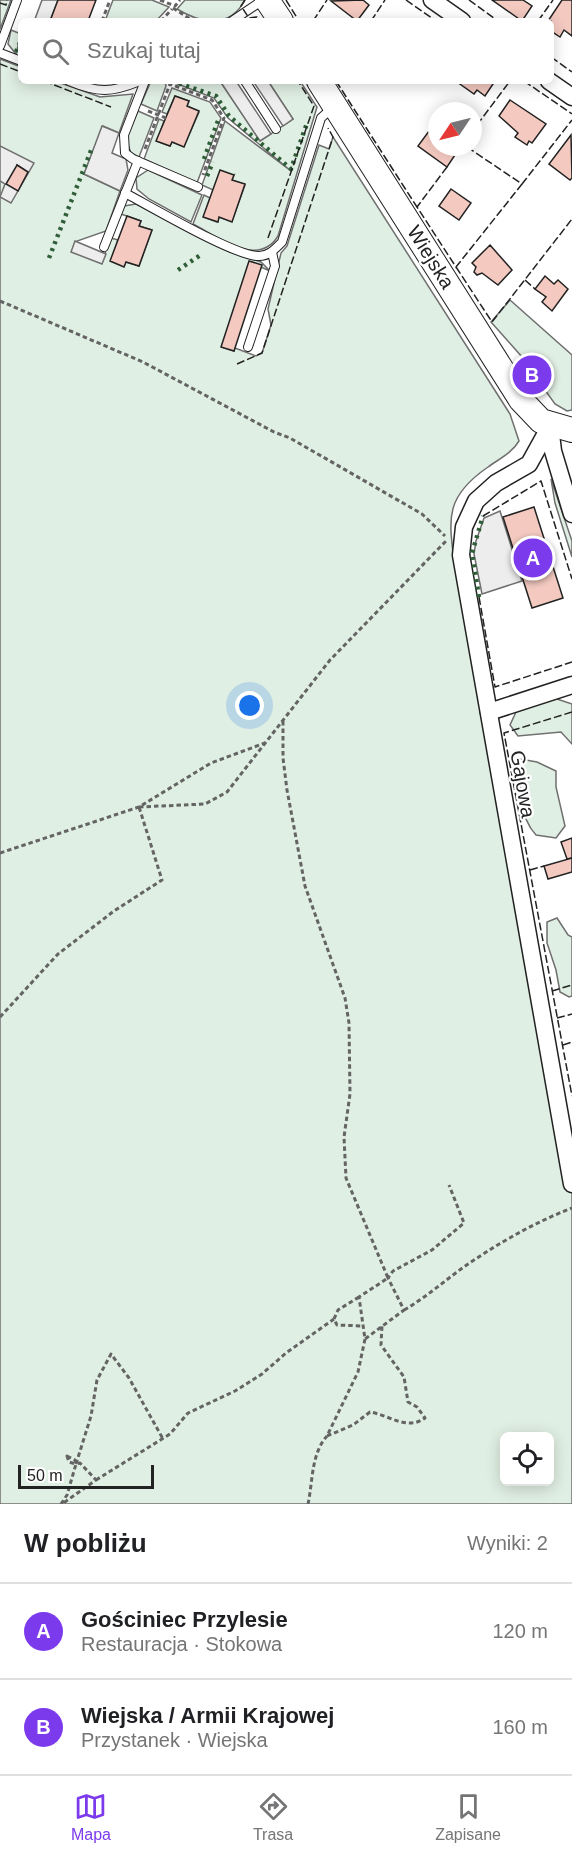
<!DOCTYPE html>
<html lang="pl">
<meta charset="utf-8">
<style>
body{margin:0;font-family:Arial,sans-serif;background:#f6f6f6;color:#202124}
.controls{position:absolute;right:18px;bottom:18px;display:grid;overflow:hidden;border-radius:9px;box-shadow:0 3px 15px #0003}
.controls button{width:54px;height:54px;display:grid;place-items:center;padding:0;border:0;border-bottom:2px solid #e0e0e0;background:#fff;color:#202124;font:30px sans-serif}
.compass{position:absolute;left:428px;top:102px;width:54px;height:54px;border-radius:50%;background:#fff;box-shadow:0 3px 15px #0003;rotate:235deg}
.scale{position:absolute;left:18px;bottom:15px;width:136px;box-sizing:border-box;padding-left:6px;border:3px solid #222;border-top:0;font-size:16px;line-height:21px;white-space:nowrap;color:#222;-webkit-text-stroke:4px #fff;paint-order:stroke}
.you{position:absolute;left:250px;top:706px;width:21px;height:21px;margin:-15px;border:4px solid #fff;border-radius:50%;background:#1a73e8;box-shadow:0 0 0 9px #1a73e833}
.badge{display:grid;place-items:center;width:39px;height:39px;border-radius:50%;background:#7c3aed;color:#fff;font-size:20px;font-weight:700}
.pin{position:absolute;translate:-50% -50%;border:3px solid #fff;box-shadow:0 2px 6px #0006}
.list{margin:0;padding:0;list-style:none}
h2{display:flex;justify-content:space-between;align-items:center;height:78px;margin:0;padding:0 24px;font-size:26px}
h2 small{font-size:20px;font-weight:400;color:#757577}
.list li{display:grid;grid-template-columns:39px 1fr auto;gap:18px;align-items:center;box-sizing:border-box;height:96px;padding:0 24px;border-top:2px solid #e0e0e0}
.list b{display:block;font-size:22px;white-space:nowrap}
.list p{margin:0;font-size:20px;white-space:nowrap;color:#757577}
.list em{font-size:20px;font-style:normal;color:#757577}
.icon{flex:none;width:33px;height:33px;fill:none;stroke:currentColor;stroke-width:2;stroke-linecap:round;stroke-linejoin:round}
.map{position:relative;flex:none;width:572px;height:1504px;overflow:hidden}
.search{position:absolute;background:#fff;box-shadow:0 3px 15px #0003;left:18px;right:18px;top:18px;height:66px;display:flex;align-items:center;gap:15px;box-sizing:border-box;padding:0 21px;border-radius:9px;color:#757577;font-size:22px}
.sheet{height:270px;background:#fff}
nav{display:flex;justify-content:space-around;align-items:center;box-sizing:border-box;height:84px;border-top:2px solid #e0e0e0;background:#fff;font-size:16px;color:#757577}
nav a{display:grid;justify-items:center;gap:3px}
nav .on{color:#7c3aed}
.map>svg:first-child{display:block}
.green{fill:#e0efe3;stroke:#6f6f6f;stroke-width:1.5;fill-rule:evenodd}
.parking{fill:#ededed;stroke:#6f6f6f;stroke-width:1.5;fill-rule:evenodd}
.building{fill:#f3c9c0;stroke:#222;stroke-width:1.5}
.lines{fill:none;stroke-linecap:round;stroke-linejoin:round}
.lane-casing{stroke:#222;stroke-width:10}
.street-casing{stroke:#222;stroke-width:19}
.secondary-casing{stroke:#222;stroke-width:26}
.path{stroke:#646464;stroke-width:3;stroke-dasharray:4.5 3;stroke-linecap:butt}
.lane{stroke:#fff;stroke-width:8}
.street{stroke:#fff;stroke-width:16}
.secondary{stroke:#fff;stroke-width:24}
.hedge{stroke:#2f5e38;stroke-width:4.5;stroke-dasharray:3 4.5;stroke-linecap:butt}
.fence{stroke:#222;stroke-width:1.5;stroke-dasharray:8 3;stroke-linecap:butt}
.labels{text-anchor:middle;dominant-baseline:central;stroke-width:4.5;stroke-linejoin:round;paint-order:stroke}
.street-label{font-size:20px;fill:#222;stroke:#fff}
</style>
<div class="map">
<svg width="572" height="1504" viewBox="0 0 572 1504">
<rect width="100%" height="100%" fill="#fff"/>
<g class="green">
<path d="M 0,0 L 11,0 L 0,29 Z"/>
<path d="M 113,0 L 152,0 L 169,7 L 156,21 L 105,21 Z"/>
<path d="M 185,0 L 245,0 C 229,30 200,23 177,9 Z"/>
<path d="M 11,30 L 21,34 L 16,54 L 8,44 Z"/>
<path d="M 0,59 L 21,67 L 21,81 L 55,81 L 100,97 L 133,94 L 119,133 L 103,126 L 84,174 L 120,191 L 106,231 L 77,241 L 73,249 L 101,263 L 111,238 L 118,240 L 111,261 L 124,266 L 126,262 L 139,266 L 152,230 L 139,226 L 141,221 L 121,214 L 124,206 L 136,204 L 228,251 L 261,262 L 270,271 L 261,267 L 222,347 L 234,351 L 235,348 L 256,356 L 262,353 L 271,325 L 268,309 L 281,253 L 287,246 L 319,145 L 329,149 L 333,137 L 510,414 L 519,441 C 512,453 499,459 488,467 C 443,498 449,520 455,568 L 572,1189 L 572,1504 L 0,1504 ZM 504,1436 L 550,1436 L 550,1482 L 504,1482 Z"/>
<path d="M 151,81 L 165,81 L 166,86 L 157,111 L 141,104 Z"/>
<path d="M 170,81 L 220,81 L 260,141 L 293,119 L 268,81 L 300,81 L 317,107 L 278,236 C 258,269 217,236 193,224 L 204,195 L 210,198 L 204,217 L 217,222 L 219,217 L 232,221 L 245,185 L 232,180 L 234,175 L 213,190 L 202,185 L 225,121 L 291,171 L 228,118 L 214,98 Z"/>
<path d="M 172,88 L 210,102 L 221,118 L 197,183 L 144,159 L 159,119 L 164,121 L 157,141 L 170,146 L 172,142 L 184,146 L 199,112 L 187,106 L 189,101 L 175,96 L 167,114 L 162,112 Z"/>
<path d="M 138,111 L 154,118 L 139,157 L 131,153 L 126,139 Z"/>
<path d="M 148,170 L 202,195 L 191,222 L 149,199 L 137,189 L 136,178 Z"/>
<path d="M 510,300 L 572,355 L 572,410 L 567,411 L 555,404 L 537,379 L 544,375 L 536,365 L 531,367 L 491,322 Z"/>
<path d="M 551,479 L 572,541 L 572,557 L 555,503 Z"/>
<path d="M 554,698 L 572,704 L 572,744 L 561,732 L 518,736 L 510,725 L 516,712 Z"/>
<path d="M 520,759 L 537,762 L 556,771 L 556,787 L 565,826 L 556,838 L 536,835 C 518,816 519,783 520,759 Z"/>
<path d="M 557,918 L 568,935 L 572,937 L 572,996 L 569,997 L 560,992 L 556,970 L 547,943 L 547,922 Z"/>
</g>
<g class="parking">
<path d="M 42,0 L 58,0 L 50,21 L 35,19 Z"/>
<path d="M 220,81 L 236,81 L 271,134 L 260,141 Z"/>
<path d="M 253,81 L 268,81 L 293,119 L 283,126 Z"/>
<path d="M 102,126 L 119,133 L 112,153 L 126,159 L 128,170 L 120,191 L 84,174 Z"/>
<path d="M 0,146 L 34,163 L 11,203 L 0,197 L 5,184 L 0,181 ZM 17,165 L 28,172 L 18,190 Z"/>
<path d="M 75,241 L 106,254 L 102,264 L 71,252 Z"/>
<path d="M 500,511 L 522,581 L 482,594 L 474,554 L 476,541 L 484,518 Z"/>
</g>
<g class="building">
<path d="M 58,0 L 96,0 L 88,21 L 50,21 Z"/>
<path d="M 363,0 L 369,5 L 357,21 L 331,1 Z"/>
<path d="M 492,0 L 523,0 L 532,6 L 522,21 Z"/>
<path d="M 562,0 L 572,0 L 572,36 L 564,30 L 560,37 L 551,31 L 551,21 L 548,21 Z"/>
<path d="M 495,81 L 485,96 L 477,90 L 474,94 L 457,82 Z"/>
<path d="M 175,96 L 189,101 L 187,106 L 199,111 L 184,147 L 172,142 L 170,146 L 156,141 Z"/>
<path d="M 510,100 L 546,124 L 532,143 L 529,141 L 527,145 L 515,137 L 518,133 L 499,116 Z"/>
<path d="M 429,131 L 437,137 L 437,147 L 450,147 L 457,152 L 447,167 L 418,146 Z"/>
<path d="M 571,135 L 572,178 L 570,180 L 549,164 Z"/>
<path d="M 17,165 L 28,172 L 18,191 L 6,184 Z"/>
<path d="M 220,170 L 234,175 L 232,180 L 245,184 L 232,222 L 219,217 L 218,222 L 203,217 Z"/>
<path d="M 451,189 L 471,203 L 459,220 L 439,206 Z"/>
<path d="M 127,216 L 141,221 L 139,226 L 152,230 L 139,266 L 126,262 L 124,267 L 110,261 Z"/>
<path d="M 490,245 L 512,270 L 498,285 L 482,273 L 477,275 L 474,272 L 476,267 L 472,263 Z"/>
<path d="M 249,261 L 262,265 L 234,351 L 221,347 Z"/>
<path d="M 545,276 L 554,284 L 558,280 L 568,289 L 552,311 L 542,302 L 546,297 L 535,289 Z"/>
<path d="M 534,507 L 563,598 L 532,608 L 503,517 Z"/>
<path d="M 572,838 L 572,858 L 567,859 L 561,842 Z"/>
<path d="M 572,858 L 572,872 L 548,879 L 544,866 Z"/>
</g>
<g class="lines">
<defs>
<g id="lane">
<path d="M 232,21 L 263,0"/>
<path d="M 0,46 L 17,0"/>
<path d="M 0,53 L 21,61"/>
<path d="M 69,81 C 98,93 111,93 140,81"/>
<path d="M 145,81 L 124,135 L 125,153 L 133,159 L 198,187"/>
<path d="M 245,81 L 276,129"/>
<path d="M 125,193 C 150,206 236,257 259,256 C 269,256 275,249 282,242 L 321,118 L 333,107"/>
<path d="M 104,247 L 138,161"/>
<path d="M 248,347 L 275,266 L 272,252"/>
</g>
<g id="street">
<path d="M 432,0 L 462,21"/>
<path d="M 549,81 L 572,97"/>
<path d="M 550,426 L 529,464 L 496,483 L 476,501 L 464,527 L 461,555 L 572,1184"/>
<path d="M 550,426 L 553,451 L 572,514"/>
<path d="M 489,712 L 572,685"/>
</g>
<g id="secondary">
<path d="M 267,0 L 281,21"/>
<path d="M 319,81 L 521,400 L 541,421 L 572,430"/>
</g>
</defs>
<use href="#lane" class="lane-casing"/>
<use href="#street" class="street-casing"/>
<use href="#secondary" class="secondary-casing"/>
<g class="path">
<path d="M 160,0 L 175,6 L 180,0"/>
<path d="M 173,8 L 193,21"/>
<path d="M 102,21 L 110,0"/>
<path d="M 161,21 L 172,9"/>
<path d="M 148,111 L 166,118"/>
<path d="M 145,149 L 170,84 L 212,100 L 224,118 L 203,175"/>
<path d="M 0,301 L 143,362 L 274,432 L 290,438 L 422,514 L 445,536"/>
<path d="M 283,721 L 283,758 L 287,790 L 305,886 L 345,998 L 349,1023 L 350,1094 L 344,1137 L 346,1178 L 388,1278 L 359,1297 L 365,1339 L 404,1310 L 388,1278 L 393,1271 L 432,1250 L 464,1223 L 449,1185"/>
<path d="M 139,807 L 205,804 L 227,792 L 330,660 L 446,541"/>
<path d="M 0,853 L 139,807 L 211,763 L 265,743"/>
<path d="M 0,1017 L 58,954 L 114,911 L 162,880 L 139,807"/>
<path d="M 359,1297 L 338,1310 L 334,1319 L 337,1325 L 363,1326"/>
<path d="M 404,1310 C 425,1298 442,1283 461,1269 C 495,1245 533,1223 572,1208"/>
<path d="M 365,1339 L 358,1372 L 327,1436 L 353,1425 L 370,1412 C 389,1415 407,1431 425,1418 L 417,1407 L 408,1402 L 404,1377 L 381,1345 L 382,1326"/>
<path d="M 67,1456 L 75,1460 L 76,1464 L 69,1462 Z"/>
<path d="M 76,1464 L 91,1416 L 97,1380 L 111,1354 L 129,1378 L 163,1439"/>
<path d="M 96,1480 L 170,1434 L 188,1413 L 235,1391 L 262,1374 L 286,1353 L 334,1319"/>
<path d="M 61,1504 L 67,1495 L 76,1464 L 80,1463 L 96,1480 L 62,1504"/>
<path d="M 308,1504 C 313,1481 311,1454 327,1436"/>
</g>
<use href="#lane" class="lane"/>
<use href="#street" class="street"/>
<use href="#secondary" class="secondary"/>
<g class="hedge">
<path d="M 16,52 L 21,40"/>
<path d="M 172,81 L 216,96 L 229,116 L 291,169 L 307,123"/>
<path d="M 204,159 L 219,118"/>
<path d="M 207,176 L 213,162"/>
<path d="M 49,258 L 92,148"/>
<path d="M 178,270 L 202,254"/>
<path d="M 479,597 L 472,553 L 483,516"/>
</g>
<g class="fence">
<path d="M 245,0 L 241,6 L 249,18 L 257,17 L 259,21"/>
<path d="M 286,0 L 299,21"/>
<path d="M 406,0 L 436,21"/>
<path d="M 469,0 L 498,21"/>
<path d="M 0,3 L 6,5 L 7,0"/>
<path d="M 313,21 L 327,0"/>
<path d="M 371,21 L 385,0"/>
<path d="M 538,21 L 553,0"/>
<path d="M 551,57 L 572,72"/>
<path d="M 0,64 L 21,72"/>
<path d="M 44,81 L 111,107"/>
<path d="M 336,81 L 417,207"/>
<path d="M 524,81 L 572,114"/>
<path d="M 477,125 L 510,81"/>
<path d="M 467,147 L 522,184 L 572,120"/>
<path d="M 447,167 L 417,207 L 456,267 L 522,184"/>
<path d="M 268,238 L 314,106 L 298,81"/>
<path d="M 456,267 L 492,322 L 572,219"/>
<path d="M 525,280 L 535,289"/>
<path d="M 237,364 L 262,353 L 333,137 L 328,128"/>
<path d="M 483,516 L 541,481 L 572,579"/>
<path d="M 479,597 L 495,687 L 572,662"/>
<path d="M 572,712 L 504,733 L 572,1096"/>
<path d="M 530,870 L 544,866"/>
<path d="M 552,991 L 572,985"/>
<path d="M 557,1018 L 572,1014"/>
<path d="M 563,1045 L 572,1042"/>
</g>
</g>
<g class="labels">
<g class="street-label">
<text transform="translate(431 257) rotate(58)">Wiejska</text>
<text transform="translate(523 784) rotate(80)">Gajowa</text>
</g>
</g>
</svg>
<div class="controls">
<button><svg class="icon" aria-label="locate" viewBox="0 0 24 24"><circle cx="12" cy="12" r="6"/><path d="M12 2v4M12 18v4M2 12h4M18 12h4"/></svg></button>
</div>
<svg class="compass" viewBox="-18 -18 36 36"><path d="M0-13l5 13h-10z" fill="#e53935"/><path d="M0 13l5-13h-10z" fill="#757577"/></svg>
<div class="scale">50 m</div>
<div class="you"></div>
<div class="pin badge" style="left:533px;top:558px">A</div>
<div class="pin badge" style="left:532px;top:375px">B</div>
<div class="search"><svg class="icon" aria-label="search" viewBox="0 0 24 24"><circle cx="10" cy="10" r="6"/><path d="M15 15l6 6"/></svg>Szukaj tutaj</div>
</div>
<section class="sheet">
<h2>W pobliżu<small>Wyniki: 2</small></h2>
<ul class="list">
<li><span class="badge">A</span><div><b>Gościniec Przylesie</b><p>Restauracja · Stokowa</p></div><em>120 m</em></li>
<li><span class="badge">B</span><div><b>Wiejska / Armii Krajowej</b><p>Przystanek · Wiejska</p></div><em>160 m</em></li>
</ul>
</section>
<nav>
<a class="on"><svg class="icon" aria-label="map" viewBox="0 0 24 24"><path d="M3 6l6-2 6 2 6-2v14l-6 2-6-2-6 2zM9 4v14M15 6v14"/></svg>Mapa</a>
<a><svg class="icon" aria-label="directions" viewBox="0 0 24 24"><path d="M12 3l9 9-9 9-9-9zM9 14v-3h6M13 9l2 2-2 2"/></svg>Trasa</a>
<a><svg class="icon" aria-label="saved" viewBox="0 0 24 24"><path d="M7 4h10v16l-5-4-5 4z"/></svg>Zapisane</a>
</nav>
